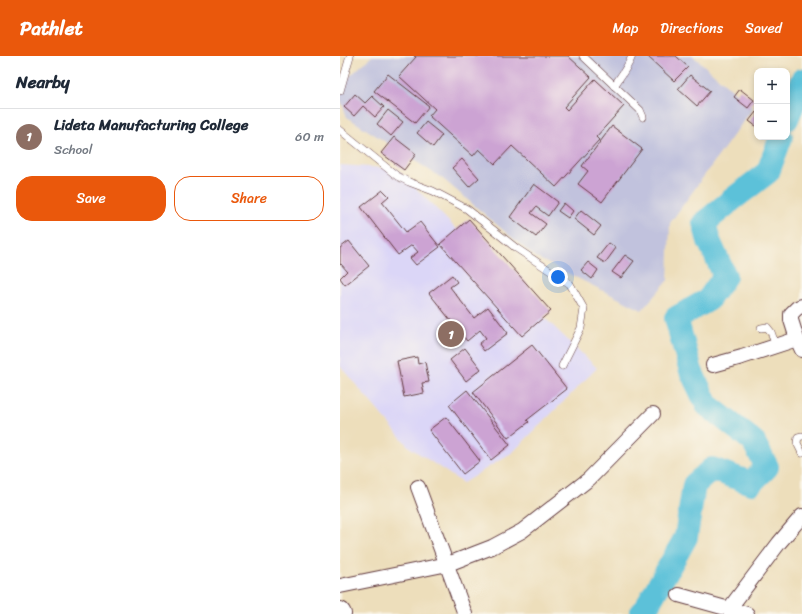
<!DOCTYPE html>
<meta charset="utf-8">
<style>
body{margin:0;font-family:Sriracha,sans-serif;background:#f6f6f7;color:#1f2937}
.controls{position:absolute;right:12px;top:12px;display:grid;overflow:hidden;border-radius:8px;box-shadow:0 2px 6px #0003}
.controls button{width:36px;height:36px;display:grid;place-items:center;padding:0;border:0;border-bottom:1px solid #e0e1e3;background:#fff;color:#1f2937;font:20px sans-serif}
.you{position:absolute;left:218px;top:221px;width:14px;height:14px;margin:-10px;border:3px solid #fff;border-radius:50%;background:#1a73e8;box-shadow:0 0 0 6px #1a73e833}
.badge{display:grid;place-items:center;width:26px;height:26px;border-radius:50%;background:#ea580c;color:#fff;font-size:13px;font-weight:700}
.pin{position:absolute;translate:-50% -50%;border:2px solid #fff;box-shadow:0 1px 4px #0006}
.list{margin:0;padding:0;list-style:none}
h2{display:flex;justify-content:space-between;align-items:center;height:52px;margin:0;padding:0 16px;font-size:17px}
h2 small{font-size:13px;font-weight:400;color:#747a83}
.list li{display:grid;grid-template-columns:26px 1fr auto;gap:12px;align-items:center;box-sizing:border-box;height:56px;padding:0 16px;border-top:1px solid #e0e1e3}
.list b{display:block;font-size:15px;white-space:nowrap}
.list p{margin:0;font-size:13px;white-space:nowrap;color:#747a83}
.list em{font-size:13px;font-style:normal;color:#747a83}
.actions{display:flex;gap:8px;padding:12px 16px}
.actions a{flex:1;padding:9px 0;border:1px solid #ea580c;border-radius:16px;text-align:center;font-size:14px;color:#ea580c}
.actions .main{background:#ea580c;color:#fff}
.map{position:relative;flex:none;width:462px;height:558px;overflow:hidden}
header{display:flex;align-items:center;gap:24px;box-sizing:border-box;height:56px;padding:0 20px;background:#ea580c;color:#fff}
header strong{font-size:19px}
nav{display:flex;gap:22px;margin-inline-start:auto;font-size:14px}
main{display:flex}
aside{flex:1;background:#fff}
.map>svg:first-child{display:block}
.built{fill:#dbd6f7}
.industrial{fill:#c1c2dd}
.lines{fill:none;stroke-linecap:round;stroke-linejoin:round}
.river{stroke:#5bc1d9;stroke-width:24}
.building{fill:#cca3d3}
.lane-casing{stroke:#623c41;stroke-width:8}
.street-casing{stroke:#623c41;stroke-width:16}
.secondary-casing{stroke:#623c41;stroke-width:22}
.lane{stroke:#fff;stroke-width:7}
.street{stroke:#fff;stroke-width:14}
.secondary{stroke:#fff;stroke-width:20}
</style>
<header>
<strong>Pathlet</strong>
<nav><a>Map</a><a>Directions</a><a>Saved</a></nav>
</header>
<main>
<aside>
<h2>Nearby<small></small></h2>
<ul class="list">
<li><span class="badge" style="background:#8d6e63">1</span><div><b>Lideta Manufacturing College</b><p>School</p></div><em>60 m</em></li>
</ul>
<div class="actions"><a class="main">Save</a><a>Share</a></div>
</aside>
<div class="map">
<svg width="462" height="558" viewBox="0 0 462 558">
<rect width="100%" height="100%" fill="#fbf7ec"/>
<filter id="ink" filterUnits="userSpaceOnUse"><feTurbulence type="fractalNoise" baseFrequency=".025" numOctaves="2"/><feDisplacementMap in="SourceGraphic" scale="8" xChannelSelector="R" yChannelSelector="G"/><feConvolveMatrix kernelMatrix="1 2 1 2 8 2 1 2 1" color-interpolation-filters="sRGB"/></filter>
<filter id="wash" filterUnits="userSpaceOnUse"><feTurbulence type="fractalNoise" baseFrequency=".012" numOctaves="4" result="noise"/><feDisplacementMap in="SourceGraphic" scale="16" xChannelSelector="R" yChannelSelector="G"/><feGaussianBlur stdDeviation="0.9" result="paint"/><feColorMatrix in="noise" values="0 0 0 0 0 0 0 0 0 0 0 0 0 0 0 0 0 1.4 0 .05"/><feComposite in="paint" operator="in"/></filter>
<g filter="url(#wash)">
<rect width="100%" height="100%" fill="#eddebb"/>
<path class="built" d="M 0,109 L 57,113 L 188,246 L 257,312 L 173,396 L 123,427 L 69,391 L 0,310 Z"/>
<path class="industrial" d="M 32,0 L 353,0 L 413,52 L 330,167 L 328,224 L 302,254 L 195,201 L 103,123 L 7,61 L 0,42 L 0,29 Z"/>
<g class="lines">
<g class="river">
<path d="M 447,63 L 462,24"/>
<path d="M 301,558 L 306,552 L 346,481 L 354,429 L 372,413 L 411,427 L 427,411 L 413,385 L 367,349 L 351,315 L 336,262 L 368,244 L 385,220 L 369,185 L 364,167 L 393,143 L 428,116 L 441,81"/>
</g>
</g>
<g id="blocks">
<g class="building">
<path d="M 74,0 L 228,0 L 251,21 L 224,51 L 227,54 L 255,23 L 284,50 L 256,81 L 259,84 L 216,131 L 172,90 L 155,108 L 139,93 L 133,100 L 89,60 L 95,53 L 59,20 L 76,1 Z"/>
<path d="M 307,0 L 336,0 L 348,11 L 334,25 Z"/>
<path d="M 48,18 L 89,50 L 75,67 L 34,35 Z"/>
<path d="M 350,19 L 370,35 L 357,50 L 338,33 Z"/>
<path d="M 400,33 L 414,44 L 408,52 L 394,41 Z"/>
<path d="M 15,38 L 25,47 L 32,40 L 44,51 L 35,61 L 23,50 L 14,60 L 4,51 Z"/>
<path d="M 48,54 L 63,66 L 51,80 L 37,68 Z"/>
<path d="M 416,56 L 417,57 L 417,71 L 409,65 Z"/>
<path d="M 86,66 L 102,79 L 93,91 L 77,77 Z"/>
<path d="M 272,70 L 302,93 L 262,146 L 238,128 L 248,115 L 242,110 Z"/>
<path d="M 54,81 L 76,98 L 64,114 L 41,97 Z"/>
<path d="M 122,103 L 139,122 L 129,131 L 112,112 Z"/>
<path d="M 194,128 L 218,146 L 208,160 L 196,151 L 191,157 L 206,168 L 196,181 L 170,161 Z"/>
<path d="M 43,134 L 49,140 L 42,146 L 66,176 L 80,166 L 100,191 L 76,209 L 70,202 L 78,196 L 72,189 L 58,199 L 21,151 Z"/>
<path d="M 224,147 L 233,155 L 228,162 L 218,155 Z"/>
<path d="M 241,154 L 261,170 L 254,179 L 234,163 Z"/>
<path d="M 129,163 L 211,255 L 182,280 L 100,188 Z"/>
<path d="M 9,185 L 29,210 L 5,229 L 0,222 L 7,215 L 1,208 L 0,209 L 0,192 Z"/>
<path d="M 269,187 L 276,192 L 265,207 L 257,202 Z"/>
<path d="M 285,199 L 294,205 L 281,222 L 272,216 Z"/>
<path d="M 248,206 L 258,214 L 252,223 L 241,214 Z"/>
<path d="M 112,219 L 117,226 L 110,231 L 134,262 L 148,251 L 168,277 L 144,295 L 139,288 L 146,282 L 140,274 L 127,285 L 89,237 Z"/>
<path d="M 192,289 L 227,333 L 187,364 L 189,366 L 168,382 L 133,336 Z"/>
<path d="M 125,292 L 141,313 L 126,325 L 110,304 Z"/>
<path d="M 77,301 L 78,308 L 85,306 L 89,326 L 82,327 L 84,337 L 64,341 L 57,305 Z"/>
<path d="M 127,334 L 170,389 L 151,404 L 109,349 Z"/>
<path d="M 106,361 L 140,405 L 123,418 L 89,374 Z"/>
</g>
</g>
</g>
<g filter="url(#ink)">
<use href="#blocks" fill-opacity="0" stroke="#623c41" stroke-width="1"/>
<g class="lines">
<defs>
<g id="lane">
<path d="M 243,0 L 300,54 L 303,61"/>
<path d="M 274,30 C 281,20 288,11 292,0"/>
<path d="M 0,35 L 10,0"/>
<path d="M 0,74 L 57,120 L 69,126 L 93,135 L 127,153 L 176,192 L 230,228 L 244,253 L 241,272 L 222,310"/>
<path d="M 421,272 L 427,271 L 431,276 L 436,290"/>
<path d="M 462,380 L 458,381 L 457,387 L 462,397"/>
</g>
<g id="street">
<path d="M 457,283 L 451,264 L 451,258 L 457,252 L 462,250"/>
<path d="M 373,309 L 402,301 L 457,283 L 462,294"/>
<path d="M 78,431 L 125,558"/>
<path d="M 0,530 L 108,508 L 152,491 L 182,475 L 249,423 L 313,358"/>
<path d="M 339,539 L 407,558"/>
<path d="M 389,553 L 439,487 L 462,460"/>
</g>
<path id="secondary" d="M 0,556 L 1,558"/>
</defs>
<use href="#lane" class="lane-casing"/>
<use href="#street" class="street-casing"/>
<use href="#secondary" class="secondary-casing"/>
<use href="#lane" class="lane"/>
<use href="#street" class="street"/>
<use href="#secondary" class="secondary"/>
</g>
</g>
</svg>
<div class="controls">
<button>+</button>
<button>−</button>
</div>
<div class="you"></div>
<div class="pin badge" style="left:111px;top:278px;background:#8d6e63">1</div>
</div>
</main>
